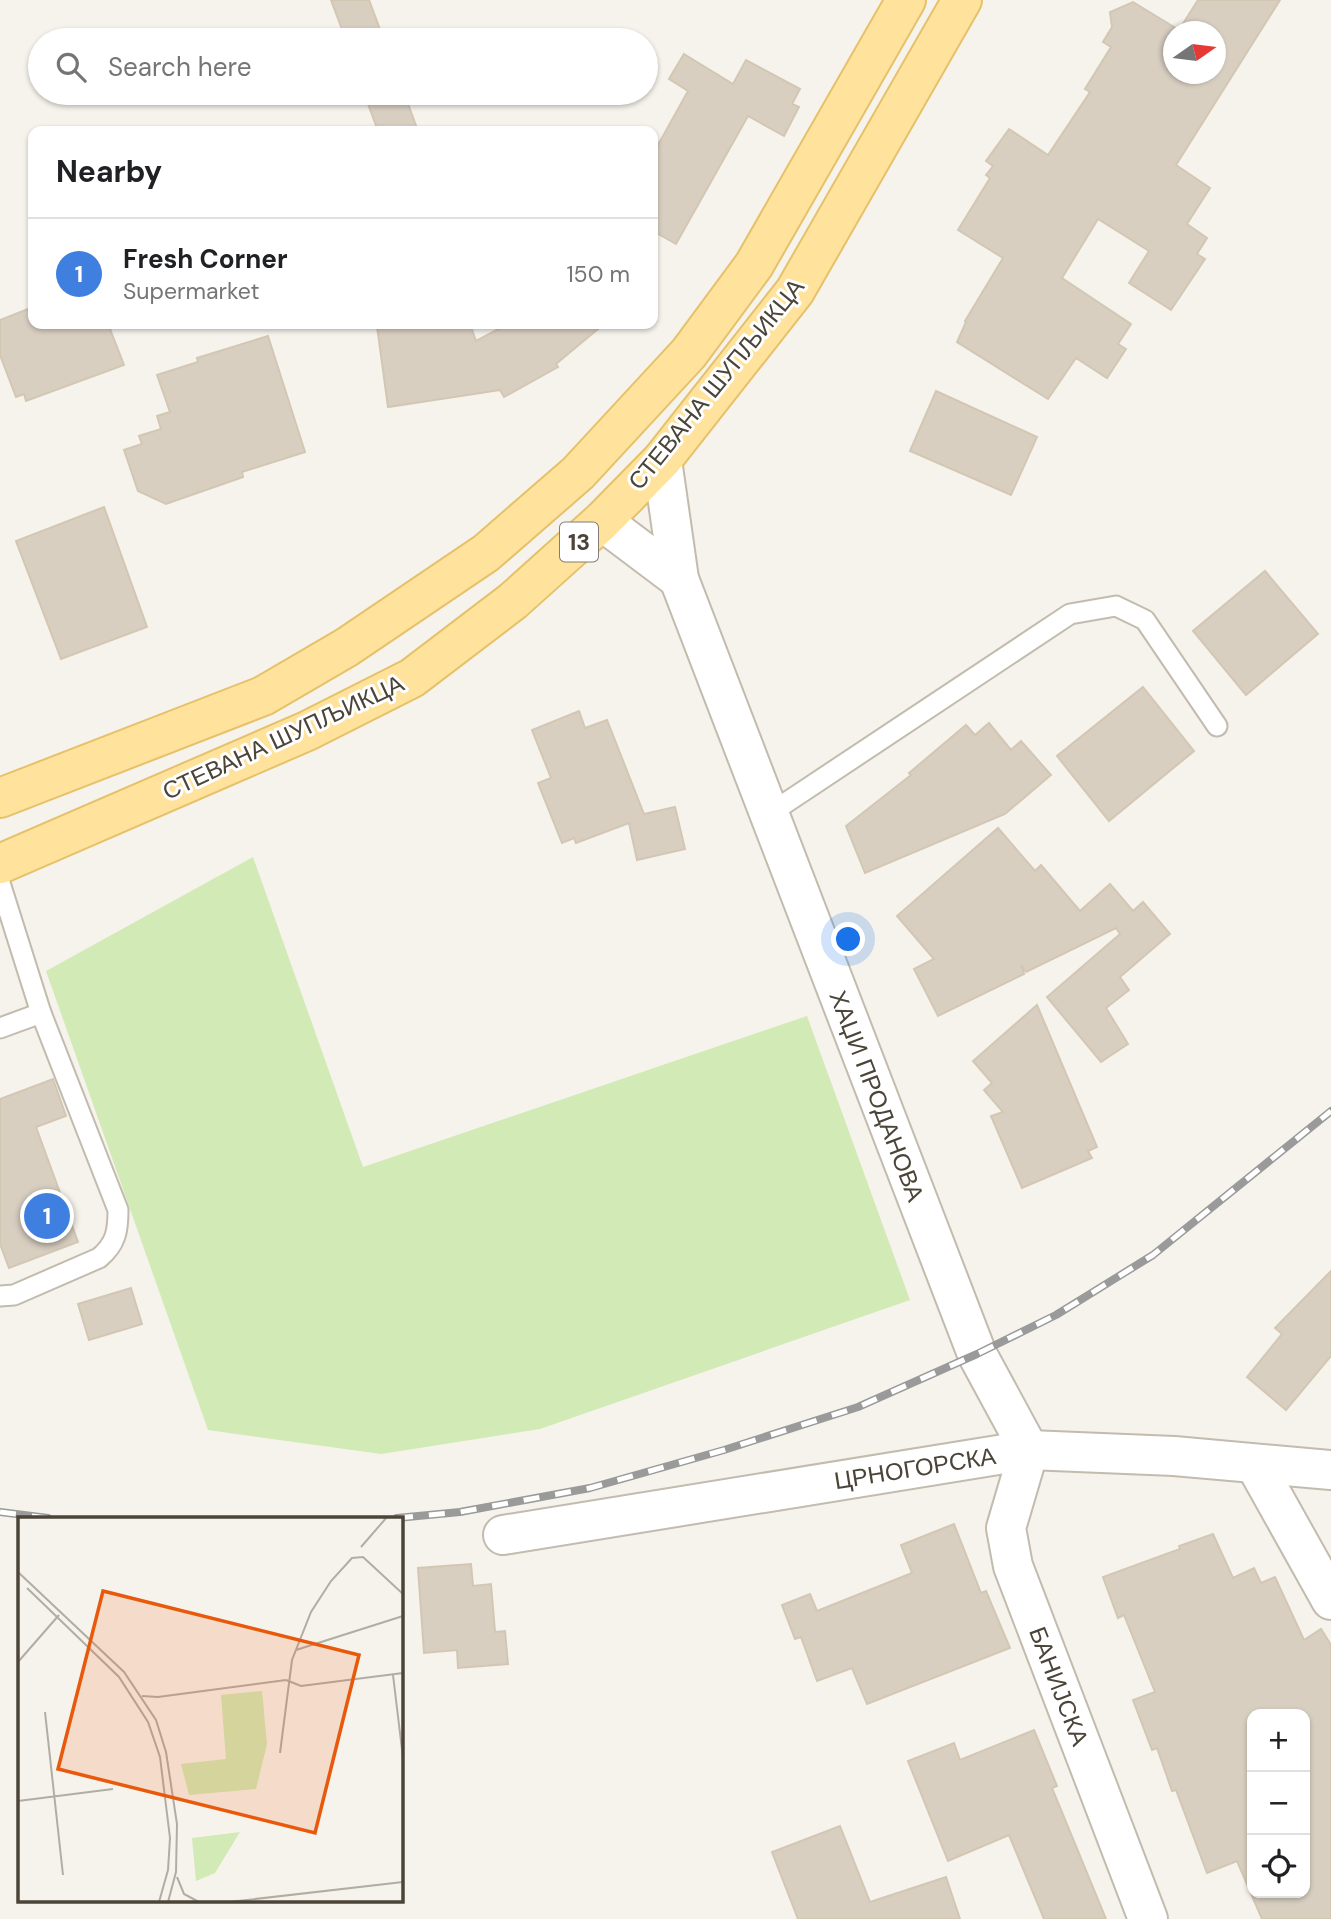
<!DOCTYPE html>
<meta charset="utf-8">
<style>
body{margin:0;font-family:"DM Sans",sans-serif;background:#f6f6f6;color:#202124}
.controls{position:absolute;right:21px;bottom:21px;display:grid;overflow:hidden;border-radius:14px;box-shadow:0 2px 5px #0004}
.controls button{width:63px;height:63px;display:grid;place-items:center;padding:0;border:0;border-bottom:2px solid #e0e0e0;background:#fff;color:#202124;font:35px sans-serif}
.compass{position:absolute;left:1163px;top:21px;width:63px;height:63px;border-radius:50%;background:#fff;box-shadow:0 2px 5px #0004;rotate:76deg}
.you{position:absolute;left:849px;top:940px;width:24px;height:24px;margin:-18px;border:5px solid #fff;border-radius:50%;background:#1a73e8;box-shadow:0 0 0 10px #1a73e833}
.badge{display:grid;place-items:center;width:46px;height:46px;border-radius:50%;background:#fc3f1d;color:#fff;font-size:23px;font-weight:700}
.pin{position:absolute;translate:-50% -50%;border:4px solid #fff;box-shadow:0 2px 7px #0006}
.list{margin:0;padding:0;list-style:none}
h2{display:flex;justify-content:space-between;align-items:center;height:91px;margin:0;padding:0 28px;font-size:30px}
h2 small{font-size:23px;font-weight:400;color:#757577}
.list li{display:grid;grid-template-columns:46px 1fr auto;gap:21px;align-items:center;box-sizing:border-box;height:112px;padding:0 28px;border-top:2px solid #e0e0e0}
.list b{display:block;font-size:26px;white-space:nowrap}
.list p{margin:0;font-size:23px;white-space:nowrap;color:#757577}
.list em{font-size:23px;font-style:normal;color:#757577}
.icon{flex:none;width:38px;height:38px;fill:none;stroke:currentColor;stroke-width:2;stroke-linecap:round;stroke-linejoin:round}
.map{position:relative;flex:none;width:1331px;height:1919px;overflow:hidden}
.search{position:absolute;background:#fff;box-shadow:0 2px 5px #0004;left:28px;top:28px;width:630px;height:77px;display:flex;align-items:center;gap:18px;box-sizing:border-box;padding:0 24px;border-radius:38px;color:#757577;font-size:26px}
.panel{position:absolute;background:#fff;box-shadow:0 2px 5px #0004;left:28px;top:126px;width:630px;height:203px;border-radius:14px}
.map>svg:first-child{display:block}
.green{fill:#d2eab5}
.building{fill:#d8cfc1;stroke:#d3c7b4;stroke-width:2;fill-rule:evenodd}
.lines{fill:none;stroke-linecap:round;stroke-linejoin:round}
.service-casing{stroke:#c2bbae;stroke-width:23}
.minor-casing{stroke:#c2bbae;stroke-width:42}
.primary-casing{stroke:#e6c16a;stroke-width:42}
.service{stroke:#fff;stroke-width:19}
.minor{stroke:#fff;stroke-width:38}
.primary{stroke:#ffe39c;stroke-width:38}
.rail-casing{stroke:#9a9a9a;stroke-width:8}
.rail{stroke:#fff;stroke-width:5;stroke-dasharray:16;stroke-linecap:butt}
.labels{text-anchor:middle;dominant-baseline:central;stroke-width:6;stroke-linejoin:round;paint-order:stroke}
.shield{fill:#fff;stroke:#817c74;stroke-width:2}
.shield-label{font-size:23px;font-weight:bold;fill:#4b4439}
.street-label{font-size:24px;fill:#4b4439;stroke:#fff}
.inset-road{fill:none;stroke:#b2ada4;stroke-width:2}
.view{fill:#e8590c;fill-opacity:0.15;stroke:#e8590c;stroke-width:3.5}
.inset-edge{fill:none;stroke:#4b4439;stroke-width:3.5}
</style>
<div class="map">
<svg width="1331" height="1919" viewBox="0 0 1331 1919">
<rect width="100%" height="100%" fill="#f6f3ec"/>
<path class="green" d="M 253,857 L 363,1167 L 807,1016 L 910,1300 L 540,1429 L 381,1454 L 208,1430 L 46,971 Z"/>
<g class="building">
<path d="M 331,0 L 369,0 L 384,40 L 346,40 Z"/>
<path d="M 1198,0 L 1280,0 L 1176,165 L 1210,188 L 1187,224 L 1207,238 L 1197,254 L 1205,259 L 1171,310 L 1129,283 L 1149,251 L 1098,219 L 1062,278 L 1131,324 L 1118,344 L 1126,349 L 1107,378 L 1076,358 L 1048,399 L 957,342 L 966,322 L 965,321 L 1003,258 L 958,230 L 990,178 L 986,175 L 993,166 L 986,161 L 1009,129 L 1048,155 L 1090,92 L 1085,89 L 1111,47 L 1103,42 L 1112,27 L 1110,12 L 1133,2 L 1179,30 ZM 1173,32 L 1215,32 L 1215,74 L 1173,74 Z"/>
<path d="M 684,54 L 733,84 L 746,60 L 800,89 L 792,104 L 799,107 L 784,136 L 748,116 L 676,244 L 653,231 L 653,154 L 688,91 L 669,79 Z"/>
<path d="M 364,93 L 404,93 L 418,131 L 378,131 Z"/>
<path d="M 33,307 L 33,324 L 108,324 L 124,365 L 26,401 L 24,394 L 16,397 L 0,355 L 0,320 Z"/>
<path d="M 393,324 L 470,324 L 476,341 L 508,324 L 604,324 L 556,364 L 558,367 L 504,397 L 500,390 L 388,407 L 377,326 Z"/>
<path d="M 268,336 L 305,452 L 242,472 L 243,477 L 166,504 L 138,491 L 124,450 L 142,444 L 139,436 L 161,429 L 157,416 L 170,412 L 157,375 L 198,362 L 197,358 Z"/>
<path d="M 936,391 L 1037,437 L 1011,495 L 910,451 Z"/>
<path d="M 104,507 L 147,627 L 61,659 L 16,541 Z"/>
<path d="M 1265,571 L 1318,634 L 1246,695 L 1193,631 Z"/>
<path d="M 1143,687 L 1194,751 L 1109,821 L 1057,756 Z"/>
<path d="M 579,711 L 585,728 L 607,720 L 644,814 L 675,807 L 685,849 L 637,860 L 629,823 L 576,843 L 574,838 L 562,843 L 538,783 L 551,778 L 532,730 Z"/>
<path d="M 989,723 L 1011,750 L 1021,741 L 1051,775 L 1005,814 L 865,873 L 846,826 L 911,775 L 909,773 L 966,725 L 975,735 Z"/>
<path d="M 998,828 L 1035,871 L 1041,865 L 1080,911 L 1110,884 L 1133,911 L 1143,902 L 1170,934 L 1120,977 L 1129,990 L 1106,1008 L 1128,1044 L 1101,1062 L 1047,997 L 1120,934 L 1116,928 L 1026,972 L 1021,965 L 1024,974 L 938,1016 L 914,969 L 934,959 L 897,916 Z"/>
<path d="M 1037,1005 L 1097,1147 L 1088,1151 L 1092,1158 L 1022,1188 L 991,1116 L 1003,1112 L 984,1090 L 992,1083 L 973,1061 Z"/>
<path d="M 53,1079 L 66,1116 L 36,1127 L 78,1242 L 9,1268 L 0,1244 L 0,1099 Z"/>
<path d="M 1331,1271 L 1331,1356 L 1286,1410 L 1247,1377 L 1282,1334 L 1275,1328 Z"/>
<path d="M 131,1288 L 142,1324 L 89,1340 L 78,1304 Z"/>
<path d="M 954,1524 L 981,1593 L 986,1591 L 1010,1648 L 867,1704 L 852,1668 L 817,1681 L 801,1637 L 795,1639 L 782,1605 L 810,1594 L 817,1611 L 912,1573 L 901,1545 Z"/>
<path d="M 1213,1534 L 1233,1578 L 1254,1568 L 1261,1583 L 1275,1577 L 1304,1640 L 1321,1629 L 1331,1645 L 1331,1919 L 1262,1919 L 1237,1861 L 1207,1873 L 1176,1790 L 1172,1791 L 1157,1748 L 1152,1750 L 1133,1700 L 1155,1692 L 1124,1615 L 1118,1618 L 1103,1577 L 1180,1549 L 1179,1546 ZM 1252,1714 L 1305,1714 L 1305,1893 L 1252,1893 Z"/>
<path d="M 471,1564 L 473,1586 L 491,1584 L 495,1632 L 505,1631 L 508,1664 L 458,1668 L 457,1650 L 424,1653 L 418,1568 Z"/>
<path d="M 1034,1730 L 1057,1786 L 1052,1788 L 1106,1919 L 1044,1919 L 1009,1835 L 948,1861 L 908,1761 L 954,1743 L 960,1760 Z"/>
<path d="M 840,1826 L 870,1902 L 946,1877 L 960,1919 L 798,1919 L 772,1852 Z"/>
</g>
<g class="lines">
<defs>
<g id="service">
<path d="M 769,814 L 1070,614 L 1116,606 L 1145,620 L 1217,726"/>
<path d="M 0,883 L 41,1013 L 118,1210 C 118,1231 116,1244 99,1258 L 14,1295 L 0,1296"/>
<path d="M 0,1028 L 41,1013"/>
</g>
<g id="minor">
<path d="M 662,460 L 679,579 L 977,1354 L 1029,1450"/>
<path d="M 602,521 L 679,579"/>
<path d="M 1029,1450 L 1006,1528 L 1013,1566 L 1148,1919"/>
<path d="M 1255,1464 L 1331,1600"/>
<path d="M 503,1535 L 1029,1450 L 1174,1456 L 1331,1470"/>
</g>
<g id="primary">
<path d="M 0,798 L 263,696 L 347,647 L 486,553 L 578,473 L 689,353 L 754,265 L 906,0"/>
<path d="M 0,864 L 307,731 L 412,678 L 513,601 L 602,521 L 662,460 L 795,291 L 962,0"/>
</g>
</defs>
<use href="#service" class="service-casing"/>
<use href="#minor" class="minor-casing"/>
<use href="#primary" class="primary-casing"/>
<use href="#service" class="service"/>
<use href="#minor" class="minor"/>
<use href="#primary" class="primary"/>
<defs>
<g id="rail">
<path d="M 0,1512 L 48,1518"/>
<path d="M 397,1518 L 460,1512 L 590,1488 L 724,1450 L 858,1407 L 977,1354 L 1056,1315 L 1153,1255 L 1331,1111"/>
</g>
</defs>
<use href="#rail" class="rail-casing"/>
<use href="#rail" class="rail"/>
</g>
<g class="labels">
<rect class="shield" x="560" y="522.5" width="38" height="39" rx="5"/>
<g class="shield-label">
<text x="579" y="542">13</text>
</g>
<g class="street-label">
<text transform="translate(716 384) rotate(-51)">СТЕВАНА ШУПЉИКЦА</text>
<text transform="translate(283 737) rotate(-25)">СТЕВАНА ШУПЉИКЦА</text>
<text transform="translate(877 1096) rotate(69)">ХАЏИ ПРОДАНОВА</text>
<text transform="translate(915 1468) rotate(-9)">ЦРНОГОРСКА</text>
<text transform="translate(1059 1686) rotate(69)">БАНИЈСКА</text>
</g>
</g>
<g transform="translate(18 1517)">
<rect width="385" height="385" fill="#f6f3ec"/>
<path d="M 244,174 L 249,227 L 238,272 L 171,278 L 163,247 L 208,242 L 203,178 ZM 222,315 L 197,356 L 178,364 L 174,321 Z" fill="#d2eab5"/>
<path class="inset-road" d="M 343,30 L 369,0M 0,55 L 106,155 L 138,203 L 148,235 L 159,307 L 158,355 L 150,385M 9,71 L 101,160 L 130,205 L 142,240 L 152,321 L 150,353 L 141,385M 278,133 L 385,99M 0,145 L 41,98M 375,158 L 385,241M 268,163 L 283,169 L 385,156M 124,179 L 140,180 L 268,163M 27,195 L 45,358M 262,236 L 274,143 L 293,95 L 313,64 L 334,41 L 345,40 L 385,77M 0,284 L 95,272M 159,360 L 166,377 L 181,385M 211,385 L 385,365"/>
<path class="view" d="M 85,74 L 341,138 L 297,316 L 40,252 Z"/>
<rect width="385" height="385" class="inset-edge"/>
</g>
</svg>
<div class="controls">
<button>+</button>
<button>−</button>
<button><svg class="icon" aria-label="locate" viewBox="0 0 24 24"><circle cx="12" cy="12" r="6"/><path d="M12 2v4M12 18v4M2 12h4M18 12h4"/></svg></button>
</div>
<svg class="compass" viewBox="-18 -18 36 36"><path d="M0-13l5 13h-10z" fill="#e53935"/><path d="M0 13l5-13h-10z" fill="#757577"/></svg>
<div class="you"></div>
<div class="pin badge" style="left:47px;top:1216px;background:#3f7fe0">1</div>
<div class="search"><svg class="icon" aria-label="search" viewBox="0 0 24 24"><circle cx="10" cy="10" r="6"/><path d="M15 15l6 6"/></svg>Search here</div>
<section class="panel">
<h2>Nearby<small></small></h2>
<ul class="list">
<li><span class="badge" style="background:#3f7fe0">1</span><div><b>Fresh Corner</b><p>Supermarket</p></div><em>150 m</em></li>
</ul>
</section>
</div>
